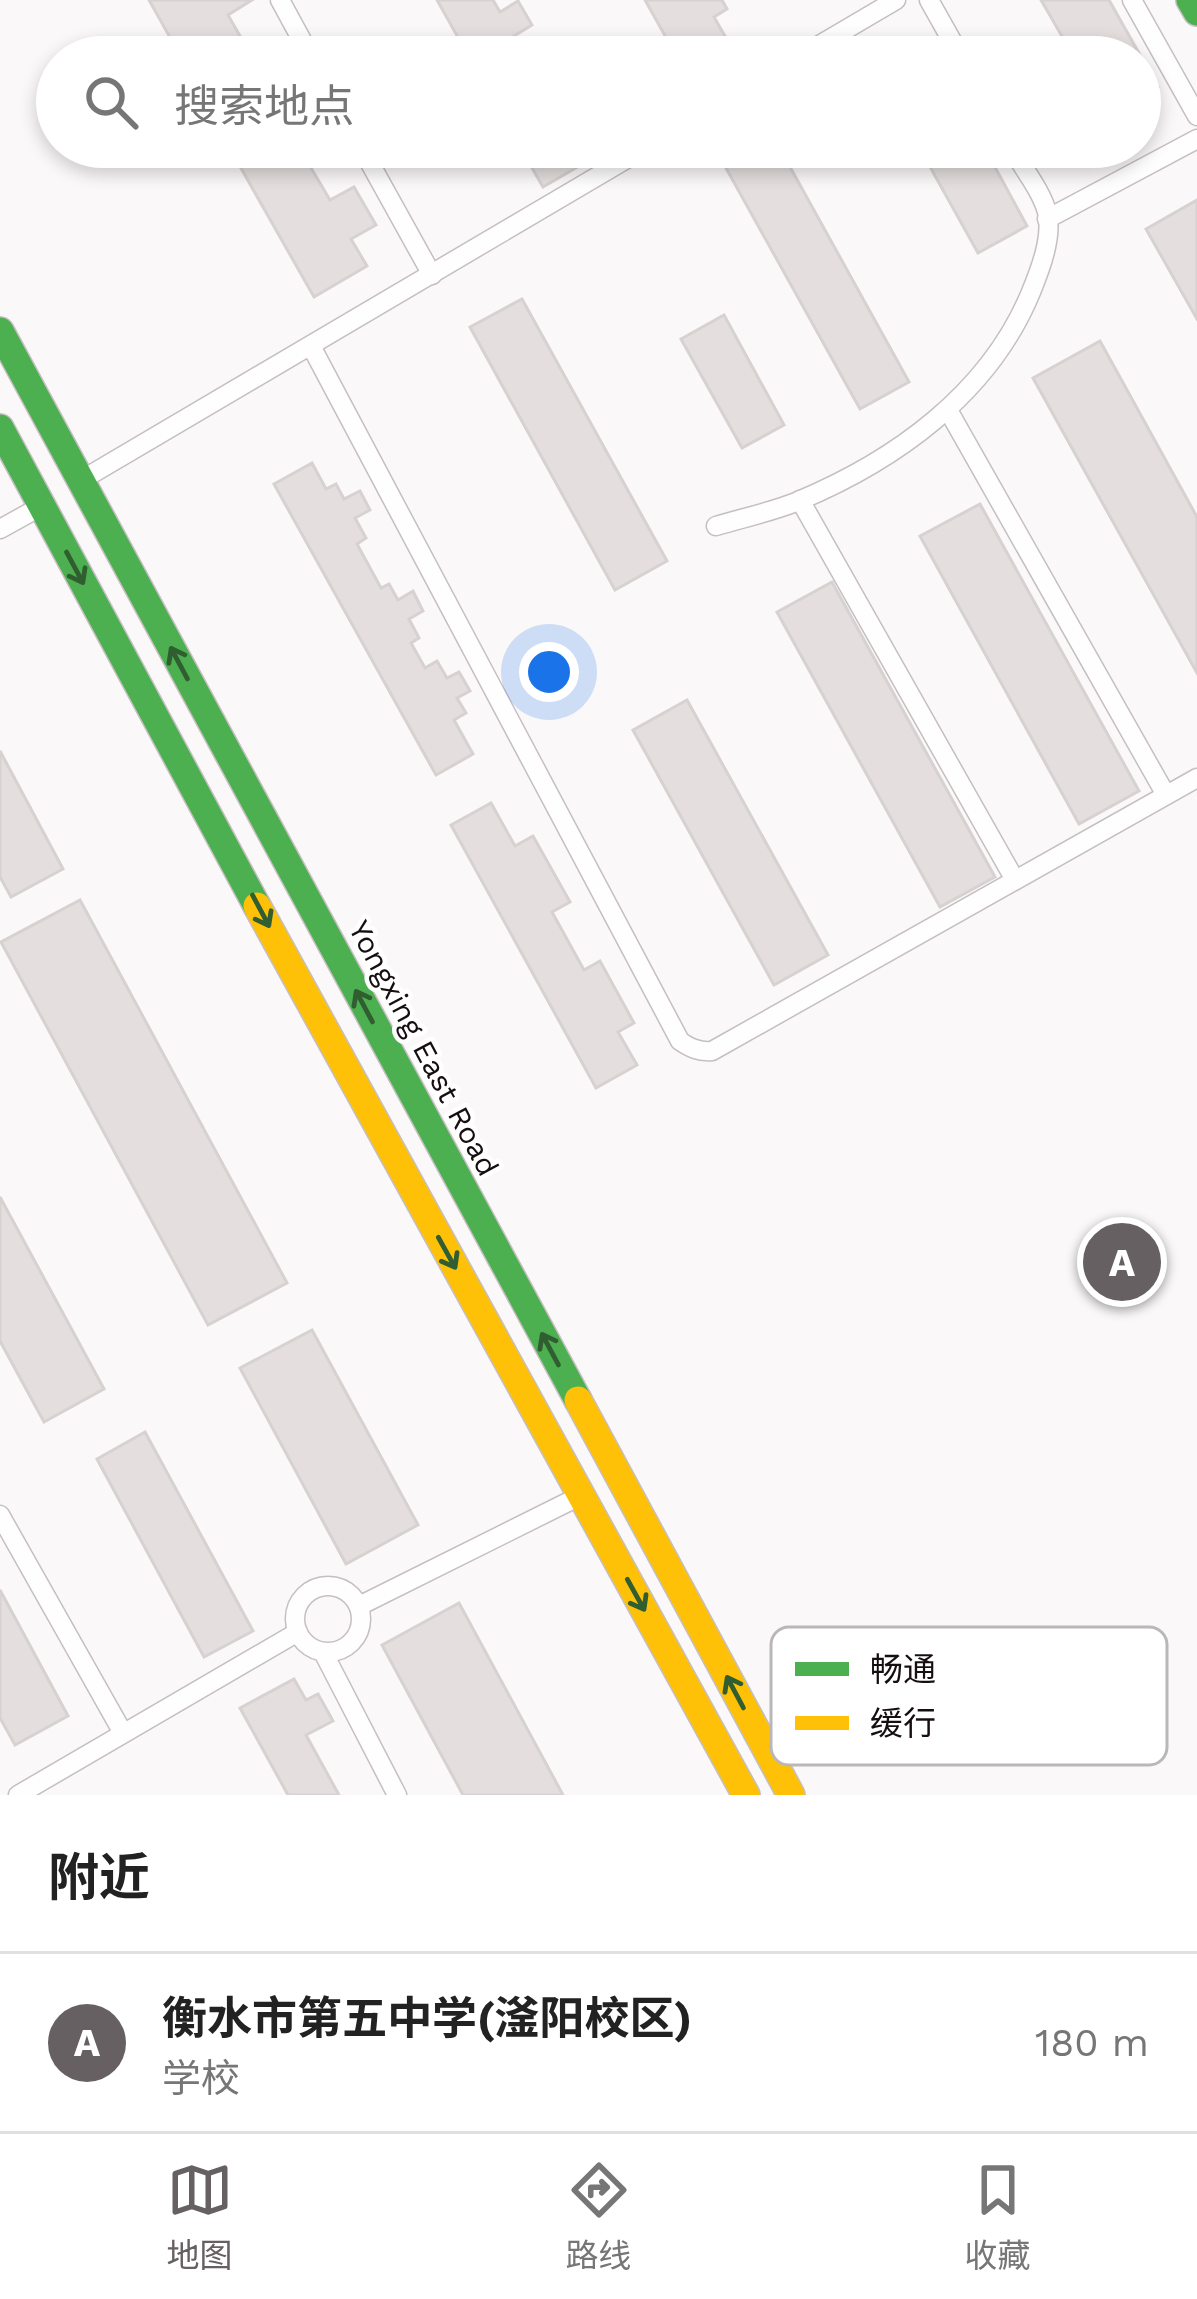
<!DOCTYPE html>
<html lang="zh">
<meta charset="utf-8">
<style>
body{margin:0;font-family:"Work Sans","Noto Sans SC",sans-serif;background:#f2f2f2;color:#222}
.you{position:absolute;left:549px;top:672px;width:42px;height:42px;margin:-30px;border:9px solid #fff;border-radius:50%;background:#1a73e8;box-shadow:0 0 0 18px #1a73e833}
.badge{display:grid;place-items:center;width:78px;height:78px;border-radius:50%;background:#666062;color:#fff;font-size:39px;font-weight:700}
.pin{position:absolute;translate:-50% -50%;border:6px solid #fff;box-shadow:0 3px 12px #0006}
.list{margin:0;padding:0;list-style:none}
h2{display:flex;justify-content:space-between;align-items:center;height:156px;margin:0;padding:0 48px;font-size:51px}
h2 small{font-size:39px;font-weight:400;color:#767676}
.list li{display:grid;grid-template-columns:78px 1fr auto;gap:36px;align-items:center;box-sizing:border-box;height:180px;padding:0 48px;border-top:3px solid #e0e0e0}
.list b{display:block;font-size:45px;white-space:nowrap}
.list p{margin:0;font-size:39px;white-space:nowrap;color:#767676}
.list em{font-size:39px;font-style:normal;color:#767676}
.icon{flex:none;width:66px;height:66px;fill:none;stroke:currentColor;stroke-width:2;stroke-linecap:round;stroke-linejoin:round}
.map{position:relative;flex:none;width:1197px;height:1795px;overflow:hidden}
.search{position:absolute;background:#fff;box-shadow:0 6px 18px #0003;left:36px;right:36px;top:36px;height:132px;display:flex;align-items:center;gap:30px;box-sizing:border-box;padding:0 42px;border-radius:66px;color:#767676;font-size:45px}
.sheet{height:336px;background:#fff}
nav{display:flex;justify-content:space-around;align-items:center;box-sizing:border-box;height:168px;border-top:3px solid #e0e0e0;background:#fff;font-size:33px;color:#767676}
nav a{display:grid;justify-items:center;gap:6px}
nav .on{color:#666062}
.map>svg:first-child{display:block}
.building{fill:#e4dede;stroke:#d7d1d1;stroke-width:3}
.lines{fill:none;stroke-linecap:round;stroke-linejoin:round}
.lane-casing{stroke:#c6bfc2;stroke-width:21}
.fast-casing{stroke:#c6bfc2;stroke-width:30}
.slow-casing{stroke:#c6bfc2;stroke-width:30}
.lane{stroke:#fefefe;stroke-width:18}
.fast{stroke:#4caf50;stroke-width:27}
.slow{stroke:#ffc107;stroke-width:27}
.oneway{stroke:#315e30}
.labels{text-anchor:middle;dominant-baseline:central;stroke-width:9;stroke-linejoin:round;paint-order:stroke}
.street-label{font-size:30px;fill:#160e11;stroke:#fff}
.key{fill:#fff;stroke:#b9b7b8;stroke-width:3}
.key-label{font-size:33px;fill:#160e11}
</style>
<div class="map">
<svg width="1197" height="1795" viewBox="0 0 1197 1795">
<rect width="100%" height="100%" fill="#fbf8f9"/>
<g class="building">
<path d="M 149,0 L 252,0 L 228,15 L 244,43 L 218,57 L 181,57 Z"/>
<path d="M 437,0 L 493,0 L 500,12 L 518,1 L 532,25 L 514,36 L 526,57 L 469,57 Z"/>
<path d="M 645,0 L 722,0 L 727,9 L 714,17 L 737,57 L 677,57 Z"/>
<path d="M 1041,0 L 1109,0 L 1158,87 L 1140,97 L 1140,57 L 1074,57 Z"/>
<path d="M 229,147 L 308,147 L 301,151 L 330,200 L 354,187 L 376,225 L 351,239 L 367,266 L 314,297 Z"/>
<path d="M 520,147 L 577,147 L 586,162 L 543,187 Z"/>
<path d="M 721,147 L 779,147 L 909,382 L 860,409 L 716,150 Z"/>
<path d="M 919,147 L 984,147 L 1027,226 L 978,253 Z"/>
<path d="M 1197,200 L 1197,319 L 1146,229 Z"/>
<path d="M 522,299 L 667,561 L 615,590 L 470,327 Z"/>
<path d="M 724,315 L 784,425 L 742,448 L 681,339 Z"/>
<path d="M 1100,341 L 1197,517 L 1197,673 L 1033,378 Z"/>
<path d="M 312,463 L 326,489 L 336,484 L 344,499 L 360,491 L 370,510 L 355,518 L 366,538 L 357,544 L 381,588 L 389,584 L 398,600 L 413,591 L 423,611 L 409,619 L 419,638 L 411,643 L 425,668 L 437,661 L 447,678 L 459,672 L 470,691 L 457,698 L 466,713 L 454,720 L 473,754 L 436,775 L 274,484 Z"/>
<path d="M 980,504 L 1139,791 L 1079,824 L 920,536 Z"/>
<path d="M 832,582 L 995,877 L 940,907 L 777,612 Z"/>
<path d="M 687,700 L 828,955 L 774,985 L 633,730 Z"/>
<path d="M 0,751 L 63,869 L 11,897 L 0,877 Z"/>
<path d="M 491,803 L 515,846 L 533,836 L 570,902 L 552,912 L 584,970 L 600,961 L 634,1023 L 618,1032 L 637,1065 L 596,1088 L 451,825 Z"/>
<path d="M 80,900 L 287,1283 L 208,1325 L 1,942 Z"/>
<path d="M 0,1197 L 104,1389 L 44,1422 L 0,1341 Z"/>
<path d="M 312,1330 L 418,1525 L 346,1564 L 240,1368 Z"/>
<path d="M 145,1432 L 253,1631 L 204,1657 L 97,1459 Z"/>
<path d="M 0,1590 L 68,1716 L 15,1745 L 0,1718 Z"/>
<path d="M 459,1603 L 563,1795 L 463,1795 L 382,1645 Z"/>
<path d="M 294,1679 L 306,1700 L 318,1694 L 333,1721 L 306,1735 L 339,1795 L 288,1795 L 240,1708 Z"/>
</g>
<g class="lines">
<defs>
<g id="lane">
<path d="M 280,0 L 311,57"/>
<path d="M 929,0 L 961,57"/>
<path d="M 1132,0 L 1197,116"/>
<path d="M 799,57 L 896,0"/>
<path d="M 361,147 L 432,275"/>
<path d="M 1047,219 L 1197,139"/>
<path d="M 311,346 L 680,1041 C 690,1048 699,1052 712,1051 L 1197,778"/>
<path d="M 948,410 L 1166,795"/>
<path d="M 85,478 L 647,147"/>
<path d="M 800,500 L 1015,880"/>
<path d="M 716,526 C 743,518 771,512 796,502 C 895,461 989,394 1031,292 C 1040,270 1053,237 1047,212 C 1041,190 1022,167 1011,147"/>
<path d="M 0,529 L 38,508"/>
<path d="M 0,1515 L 123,1733"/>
<circle cx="328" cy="1619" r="33"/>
<path d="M 359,1606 L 580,1496"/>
<path d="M 323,1652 L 397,1795"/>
<path d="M 18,1795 L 298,1632"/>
</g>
<g id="fast">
<path d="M 1190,0 L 1197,12"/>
<path d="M 0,331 L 578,1400"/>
<path d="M 0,428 L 257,906"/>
</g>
<g id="slow">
<path d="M 257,906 L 746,1795"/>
<path d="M 578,1400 L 791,1795"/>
</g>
</defs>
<use href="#lane" class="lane-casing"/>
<use href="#fast" class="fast-casing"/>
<use href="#slow" class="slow-casing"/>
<use href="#lane" class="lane"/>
<use href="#fast" class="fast"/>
<use href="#slow" class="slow"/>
</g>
<defs><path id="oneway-shaft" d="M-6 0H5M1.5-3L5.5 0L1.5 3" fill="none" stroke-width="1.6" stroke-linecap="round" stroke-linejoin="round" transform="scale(3)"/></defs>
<g class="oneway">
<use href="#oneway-shaft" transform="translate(75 568) rotate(62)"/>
<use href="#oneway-shaft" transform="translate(179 663) rotate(-118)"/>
<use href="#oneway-shaft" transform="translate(261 911) rotate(62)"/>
<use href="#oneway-shaft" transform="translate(364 1006) rotate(-118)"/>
<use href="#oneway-shaft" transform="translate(447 1253) rotate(61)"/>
<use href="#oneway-shaft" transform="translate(550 1349) rotate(-118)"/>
<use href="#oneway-shaft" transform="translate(636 1595) rotate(61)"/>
<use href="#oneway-shaft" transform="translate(735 1692) rotate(-118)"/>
</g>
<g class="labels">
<g class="street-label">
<text transform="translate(424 1048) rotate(62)">Yongxing East Road</text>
</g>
</g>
<rect x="771" y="1627" width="396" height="138" rx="18" class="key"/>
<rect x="795" y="1662" width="54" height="14" fill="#4caf50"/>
<rect x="795" y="1716" width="54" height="14" fill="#ffc107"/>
<g class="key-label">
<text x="870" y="1681">畅通</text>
<text x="870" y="1735">缓行</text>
</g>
</svg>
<div class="you"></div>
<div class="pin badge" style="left:1122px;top:1262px">A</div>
<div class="search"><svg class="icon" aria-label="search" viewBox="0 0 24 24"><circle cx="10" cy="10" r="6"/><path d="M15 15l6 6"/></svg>搜索地点</div>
</div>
<section class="sheet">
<h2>附近<small></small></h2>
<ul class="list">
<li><span class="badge">A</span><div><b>衡水市第五中学(滏阳校区)</b><p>学校</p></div><em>180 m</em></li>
</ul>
</section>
<nav>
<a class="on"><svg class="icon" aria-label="map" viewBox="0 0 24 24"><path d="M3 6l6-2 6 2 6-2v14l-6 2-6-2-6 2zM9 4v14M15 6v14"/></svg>地图</a>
<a><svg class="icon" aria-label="directions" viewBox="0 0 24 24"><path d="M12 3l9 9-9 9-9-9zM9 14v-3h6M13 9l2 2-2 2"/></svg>路线</a>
<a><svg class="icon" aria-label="saved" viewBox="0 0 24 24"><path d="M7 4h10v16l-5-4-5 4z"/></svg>收藏</a>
</nav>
